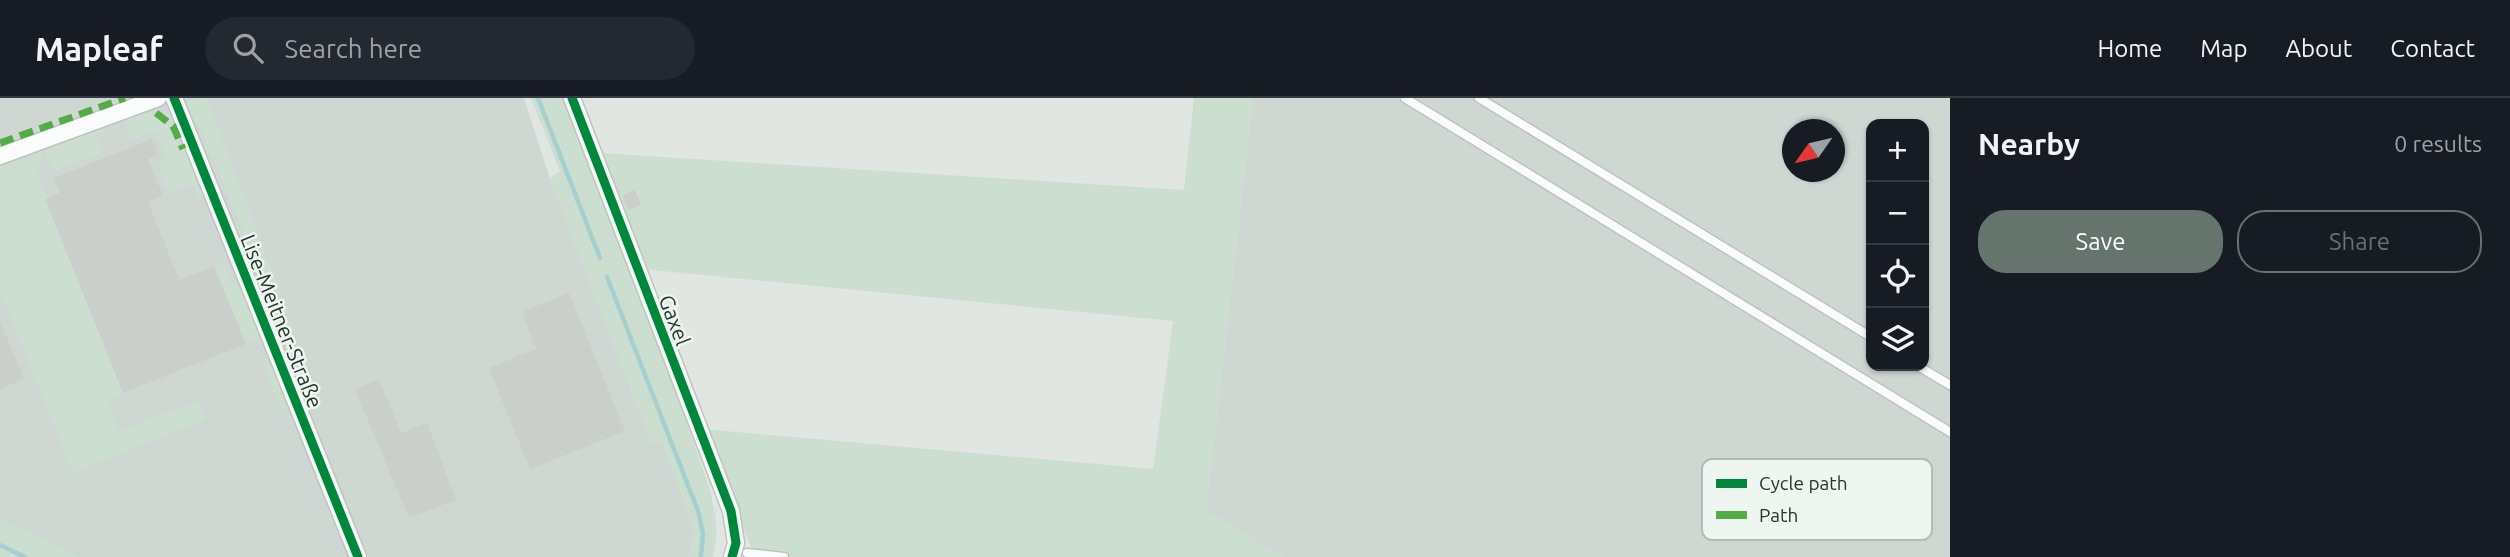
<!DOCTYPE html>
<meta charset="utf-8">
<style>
body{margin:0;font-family:Ubuntu,sans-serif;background:#242831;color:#f1f3f6}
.controls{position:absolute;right:21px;top:21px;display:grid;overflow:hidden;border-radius:14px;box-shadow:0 2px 5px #0004}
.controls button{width:63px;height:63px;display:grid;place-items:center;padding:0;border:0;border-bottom:2px solid #363941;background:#171b24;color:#f1f3f6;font:35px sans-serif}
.compass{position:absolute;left:1782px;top:21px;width:63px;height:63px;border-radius:50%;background:#171b24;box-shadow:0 2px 5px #0004;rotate:236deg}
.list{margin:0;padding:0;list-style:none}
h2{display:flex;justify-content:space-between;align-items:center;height:91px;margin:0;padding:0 28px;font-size:30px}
h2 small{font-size:23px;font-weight:400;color:#9ea1a6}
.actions{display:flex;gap:14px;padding:21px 28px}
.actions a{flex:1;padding:16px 0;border:2px solid #65746d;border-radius:28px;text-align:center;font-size:24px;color:#65746d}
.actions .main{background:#65746d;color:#fff}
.icon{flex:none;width:38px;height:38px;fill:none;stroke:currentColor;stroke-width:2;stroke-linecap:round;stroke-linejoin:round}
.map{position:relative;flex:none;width:1950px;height:459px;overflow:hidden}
header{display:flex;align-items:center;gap:42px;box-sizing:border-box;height:98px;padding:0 35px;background:#171b24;border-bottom:2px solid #363941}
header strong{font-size:33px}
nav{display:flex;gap:38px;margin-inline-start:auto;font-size:24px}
.search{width:490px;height:63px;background:#242831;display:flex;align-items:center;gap:18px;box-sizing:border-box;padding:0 24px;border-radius:38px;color:#9ea1a6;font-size:26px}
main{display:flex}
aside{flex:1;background:#171b24}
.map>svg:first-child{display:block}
.built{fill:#cfd7d3;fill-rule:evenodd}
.green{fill:#ccdecf}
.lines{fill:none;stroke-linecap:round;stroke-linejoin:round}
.stream{stroke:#a6cfcf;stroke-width:4.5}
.building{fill:#cacfcc}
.service-casing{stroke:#bec3c0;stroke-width:11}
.minor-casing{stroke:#bec3c0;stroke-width:19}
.service{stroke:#fafbfb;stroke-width:8}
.minor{stroke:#fafbfb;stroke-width:16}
.quiet{stroke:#53ac44;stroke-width:7;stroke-dasharray:14 7;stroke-linecap:butt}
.cycleway-casing{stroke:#eff5f1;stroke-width:13}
.cycleway{stroke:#00873e;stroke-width:9}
.labels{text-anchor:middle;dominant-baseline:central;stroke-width:5;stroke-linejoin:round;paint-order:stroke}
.street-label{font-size:21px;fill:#22362e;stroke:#eff5f1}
.key{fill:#eff5f1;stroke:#b2bcb6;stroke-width:2}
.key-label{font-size:19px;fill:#22362e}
</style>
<header>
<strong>Mapleaf</strong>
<div class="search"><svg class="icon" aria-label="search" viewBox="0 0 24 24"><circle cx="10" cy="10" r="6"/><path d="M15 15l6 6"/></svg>Search here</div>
<nav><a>Home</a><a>Map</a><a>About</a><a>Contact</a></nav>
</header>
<main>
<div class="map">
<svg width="1950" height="459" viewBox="0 0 1950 459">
<rect width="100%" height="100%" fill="#e1e6e3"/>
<g class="built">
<path d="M 0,0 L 524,0 L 550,81 L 652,346 L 661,342 L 688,412 L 694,436 L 689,459 L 0,459 Z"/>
<path d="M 1253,0 L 1950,0 L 1950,459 L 1282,459 L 1206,413 ZM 1871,26 L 1924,26 L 1924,268 L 1871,268 ZM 1792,32 L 1834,32 L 1834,74 L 1792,74 Z"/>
</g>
<g class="green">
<path d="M 197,0 L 214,0 L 208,3 L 278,189 L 267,193 L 201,32 L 186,8 L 188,3 Z"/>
<path d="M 531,0 L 566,0 L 629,163 L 709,388 C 715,413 720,433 713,459 L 689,459 L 694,436 L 688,412 L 661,343 L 652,346 L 550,81 L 560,73 Z"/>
<path d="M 1194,0 L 1253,0 L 1206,413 L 1282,459 L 755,459 L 703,331 L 1153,371 L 1173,223 L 642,171 L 599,55 L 1184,92 Z"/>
<path d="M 152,13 L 156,20 L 172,30 L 181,52 L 185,50 L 172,23 L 158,13 L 169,17 L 177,26 L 205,94 L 201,102 L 199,102 L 192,86 L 169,95 L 157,64 L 166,60 L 157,36 L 152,34 L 132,42 L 124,21 Z"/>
<path d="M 101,29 L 105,33 L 96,36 L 103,54 L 53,73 L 45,54 L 40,57 L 43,66 L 35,70 L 123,295 L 107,302 L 120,333 L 198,303 L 206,322 L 73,375 L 0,192 L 0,66 L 27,61 L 24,57 Z"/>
<path d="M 224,165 L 231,183 L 241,185 L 263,237 L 261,241 L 246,246 L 214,168 Z"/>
<path d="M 268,263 L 274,266 L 290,307 L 285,318 L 262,264 Z"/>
<path d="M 0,421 L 80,459 L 0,459 Z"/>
</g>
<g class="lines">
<g class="stream">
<path d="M 538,0 L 600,160"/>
<path d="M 607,179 L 698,413 L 703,435 L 701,459"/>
<path d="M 0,447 L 25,459"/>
</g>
</g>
<g class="building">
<path d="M 152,41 L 158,57 L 148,61 L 163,98 L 148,104 L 179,182 L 214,168 L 246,246 L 123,295 L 45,101 L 60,95 L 54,80 Z"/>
<path d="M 635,92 L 641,107 L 628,112 L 622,97 Z"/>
<path d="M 569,195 L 625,333 L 530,371 L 489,270 L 536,251 L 522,214 Z"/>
<path d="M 0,223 L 24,281 L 0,291 Z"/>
<path d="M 379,281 L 401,335 L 427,325 L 456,402 L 409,420 L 355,291 Z"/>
</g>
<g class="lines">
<defs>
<g id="service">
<path d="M 1405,0 L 1950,334"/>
<path d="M 1479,0 L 1871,239"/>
<path d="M 1918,268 L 1950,287"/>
<path d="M 747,455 L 784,459"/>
</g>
<g id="minor">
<path d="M 174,0 L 358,459"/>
<path d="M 572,0 L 731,413 L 736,445 L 732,459"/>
<path d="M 0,58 L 158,0"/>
</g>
</defs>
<use href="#service" class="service-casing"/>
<use href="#minor" class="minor-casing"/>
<use href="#service" class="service"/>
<use href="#minor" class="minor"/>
<g class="quiet">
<path d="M 156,15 L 173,28 L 183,51"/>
<path d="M 0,45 L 125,0"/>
</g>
<defs>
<g id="cycleway">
<path d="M 174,0 L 358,459"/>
<path d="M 572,0 L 731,413 L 736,445 L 732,459"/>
</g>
</defs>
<use href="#cycleway" class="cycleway-casing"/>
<use href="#cycleway" class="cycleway"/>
</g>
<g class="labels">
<g class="street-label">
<text transform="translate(675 222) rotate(69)">Gaxel</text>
<text transform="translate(282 223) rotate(68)">Lise-Meitner-Straße</text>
</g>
</g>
<rect x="1702" y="361" width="230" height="81" rx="10" class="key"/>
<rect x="1716" y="381" width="31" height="9" fill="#00873e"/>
<rect x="1716" y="413" width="31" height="8" fill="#53ac44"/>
<g class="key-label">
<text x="1759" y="392">Cycle path</text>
<text x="1759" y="424">Path</text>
</g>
</svg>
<div class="controls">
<button>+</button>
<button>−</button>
<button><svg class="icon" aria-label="locate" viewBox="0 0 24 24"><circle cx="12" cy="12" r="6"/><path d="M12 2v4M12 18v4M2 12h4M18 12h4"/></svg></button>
<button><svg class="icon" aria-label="layers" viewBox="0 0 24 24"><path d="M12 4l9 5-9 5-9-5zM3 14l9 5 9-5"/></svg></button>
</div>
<svg class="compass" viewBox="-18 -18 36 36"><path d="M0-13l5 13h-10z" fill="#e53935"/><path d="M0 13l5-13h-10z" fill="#9ea1a6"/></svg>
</div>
<aside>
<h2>Nearby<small>0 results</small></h2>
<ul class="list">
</ul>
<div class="actions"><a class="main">Save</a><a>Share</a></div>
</aside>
</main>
